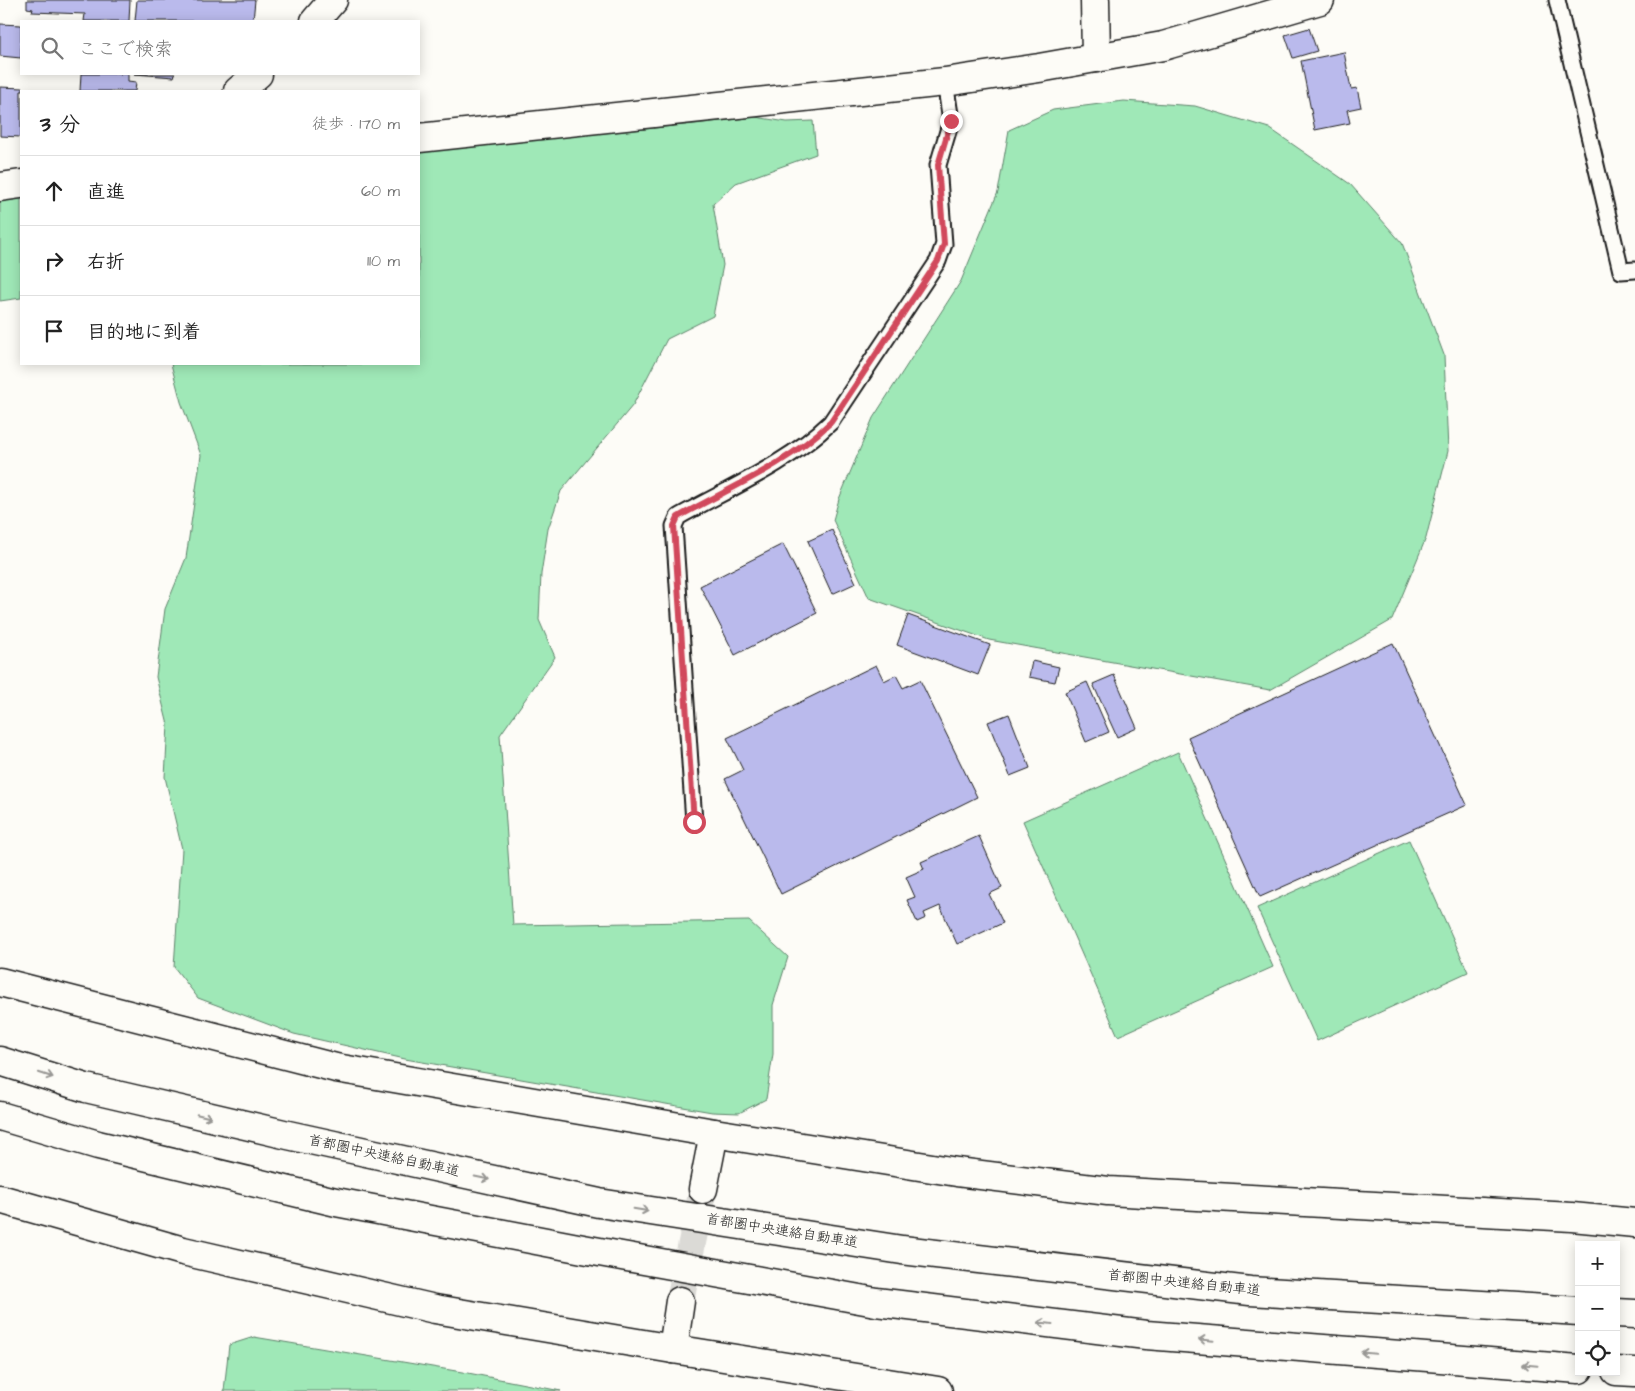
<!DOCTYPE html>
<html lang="ja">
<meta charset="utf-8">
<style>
body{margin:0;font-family:"Architects Daughter","Klee One",sans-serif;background:#f6f6f6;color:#222}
.controls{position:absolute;right:15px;bottom:15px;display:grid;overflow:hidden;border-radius:0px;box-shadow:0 2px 12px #0003}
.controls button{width:45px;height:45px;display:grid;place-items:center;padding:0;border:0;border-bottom:1px solid #e0e0e0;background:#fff;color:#222;font:25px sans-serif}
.stop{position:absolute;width:15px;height:15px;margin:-11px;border:4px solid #d1495b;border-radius:50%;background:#fff}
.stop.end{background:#d1495b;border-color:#fff;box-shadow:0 1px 5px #0008}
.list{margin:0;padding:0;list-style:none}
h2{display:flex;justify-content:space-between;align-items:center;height:65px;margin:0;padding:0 20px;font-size:21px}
h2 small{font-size:16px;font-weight:400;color:#767676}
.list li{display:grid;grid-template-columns:32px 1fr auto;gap:15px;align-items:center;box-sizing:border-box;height:70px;padding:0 20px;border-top:1px solid #e0e0e0}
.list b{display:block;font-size:19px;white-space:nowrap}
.list em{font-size:16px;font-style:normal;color:#767676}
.icon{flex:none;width:28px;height:28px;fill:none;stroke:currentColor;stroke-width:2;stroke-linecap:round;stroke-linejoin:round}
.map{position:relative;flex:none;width:1635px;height:1391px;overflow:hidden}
.search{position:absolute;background:#fff;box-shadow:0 2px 12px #0003;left:20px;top:20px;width:400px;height:55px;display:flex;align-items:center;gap:12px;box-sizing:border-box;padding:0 18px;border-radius:0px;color:#767676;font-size:19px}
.panel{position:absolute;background:#fff;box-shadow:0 2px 12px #0003;left:20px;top:90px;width:400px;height:275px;border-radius:0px}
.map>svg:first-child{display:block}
.green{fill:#9fe8b7;stroke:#5e826a}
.building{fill:#babaec;stroke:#1c1c1c}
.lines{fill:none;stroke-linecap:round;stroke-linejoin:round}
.minor-tunnel{stroke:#dbdad6;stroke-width:28;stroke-dasharray:28 14;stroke-linecap:butt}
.service-casing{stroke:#1c1c1c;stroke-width:19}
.minor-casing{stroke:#1c1c1c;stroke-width:31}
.tertiary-casing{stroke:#1c1c1c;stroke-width:31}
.motorway-casing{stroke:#1c1c1c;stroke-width:31}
.service{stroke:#fdfcf7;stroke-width:15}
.minor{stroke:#fdfcf7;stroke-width:28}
.tertiary{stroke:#fdfcf7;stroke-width:28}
.motorway{stroke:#fdfcf7;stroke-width:28}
.oneway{stroke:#989794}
.route{stroke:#d1495b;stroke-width:6}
.labels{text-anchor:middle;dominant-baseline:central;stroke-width:4.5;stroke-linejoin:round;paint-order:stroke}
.street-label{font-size:14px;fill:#1c1c1c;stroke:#fdfcf7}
</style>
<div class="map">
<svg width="1635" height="1391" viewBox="0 0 1635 1391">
<rect width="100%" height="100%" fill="#fdfcf7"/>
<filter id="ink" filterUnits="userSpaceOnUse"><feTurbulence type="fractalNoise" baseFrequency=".02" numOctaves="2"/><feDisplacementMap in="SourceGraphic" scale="10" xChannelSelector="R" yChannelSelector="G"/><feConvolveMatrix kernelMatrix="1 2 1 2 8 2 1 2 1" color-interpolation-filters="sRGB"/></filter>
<g filter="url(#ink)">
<g class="green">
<path d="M 1124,101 L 1195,106 L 1269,128 L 1350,184 L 1402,243 L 1444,355 L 1448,451 L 1426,538 L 1392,620 L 1270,690 L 989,640 L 869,598 L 833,520 L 839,499 L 873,418 L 961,281 L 998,192 L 1009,130 L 1053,110 Z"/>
<path d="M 755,117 L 787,122 L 813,121 L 816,154 L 736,183 L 713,204 L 723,265 L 713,316 L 667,339 L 633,405 L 561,491 L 548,529 L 541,574 L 539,620 L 555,657 L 500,735 L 513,925 L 749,921 L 788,957 L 773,1005 L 773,1054 L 766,1099 L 739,1113 L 712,1112 L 405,1059 L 294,1034 L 198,998 L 174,967 L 182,849 L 165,777 L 168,725 L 156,677 L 165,609 L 186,558 L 201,455 L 181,402 L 171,364 L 419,364 L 419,151 L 695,124 Z"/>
<path d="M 21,195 L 21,298 L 0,301 L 0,202 Z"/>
<path d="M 1178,752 L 1273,967 L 1118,1036 L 1023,821 Z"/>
<path d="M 1409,840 L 1468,972 L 1317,1041 L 1257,908 Z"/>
<path d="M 254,1337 L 468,1373 L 561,1391 L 224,1391 L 229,1345 Z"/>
</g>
<g class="building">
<path d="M 27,0 L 130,0 L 129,21 L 84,21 L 85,14 L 32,12 L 33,9 L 27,8 Z"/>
<path d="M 137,0 L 255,0 L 253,21 L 135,21 Z"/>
<path d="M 0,24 L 21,25 L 21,58 L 0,56 Z"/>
<path d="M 1309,28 L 1317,51 L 1293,58 L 1285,35 Z"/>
<path d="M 1344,52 L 1351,89 L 1357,88 L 1361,107 L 1347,110 L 1350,123 L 1315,130 L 1301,61 Z"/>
<path d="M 81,74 L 128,74 L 128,81 L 136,82 L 135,91 L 80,91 Z"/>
<path d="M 134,74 L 175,74 L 174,77 Z"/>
<path d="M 0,87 L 23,88 L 23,91 L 21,91 L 21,137 L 0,136 Z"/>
<path d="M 832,530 L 856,583 L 832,594 L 808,541 Z"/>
<path d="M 783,544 L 817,613 L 735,655 L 700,586 Z"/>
<path d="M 908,615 L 990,645 L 978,675 L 897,645 Z"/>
<path d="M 1393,643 L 1467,805 L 1260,897 L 1188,737 Z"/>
<path d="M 1032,661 L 1059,667 L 1055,682 L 1029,677 Z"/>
<path d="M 876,665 L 884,681 L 896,675 L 903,688 L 920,680 L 977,797 L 781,894 L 725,779 L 743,770 L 727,738 Z"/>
<path d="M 1114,675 L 1137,728 L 1117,737 L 1093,684 Z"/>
<path d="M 1087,682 L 1109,732 L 1086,742 L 1065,692 Z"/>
<path d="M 1009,714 L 1030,768 L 1010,776 L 988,722 Z"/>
<path d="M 979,836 L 1002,888 L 989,894 L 1003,923 L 957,944 L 940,906 L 924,913 L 926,918 L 917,922 L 907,900 L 915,897 L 906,877 L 924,869 L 921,862 Z"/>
</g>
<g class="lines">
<path class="minor-tunnel" d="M 680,1301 L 703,1189"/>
<defs>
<g id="service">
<path d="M 1557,0 L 1621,271 L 1635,270"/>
<path d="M 694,822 L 674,526 L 678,517 C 730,488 789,463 831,422 L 938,261 L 944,244 L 938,165 L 951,121 L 945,82"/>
</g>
<g id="minor">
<path d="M 1095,0 L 1096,58"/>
<path d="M 315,21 L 333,0"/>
<path d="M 238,91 L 258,74"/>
<path d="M 703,1189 L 714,1133"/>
<path d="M 0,1199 L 183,1251 L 435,1309 L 673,1349 L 938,1391"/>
<path d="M 673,1349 L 680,1301"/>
</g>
<g id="tertiary">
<path d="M 419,138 L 945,82 L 1039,68 L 1163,46 L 1320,0"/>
<path d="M 0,187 L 21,184"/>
<path d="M 0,982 L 336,1068 L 714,1133 L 957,1172 L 1108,1191 L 1572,1217 L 1635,1223"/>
</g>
<g id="motorway">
<path d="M 0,1061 L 86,1088 L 288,1135 L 599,1203 L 902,1250 L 1250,1291 L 1579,1311"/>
<path d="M 0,1116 L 98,1145 L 336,1202 L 583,1249 L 876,1302 L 1146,1335 L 1579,1369"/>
<path d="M 1616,1313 L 1635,1314"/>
<path d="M 1616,1371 L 1635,1372"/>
</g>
</defs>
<use href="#service" class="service-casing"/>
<use href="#minor" class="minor-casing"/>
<use href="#tertiary" class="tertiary-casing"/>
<use href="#motorway" class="motorway-casing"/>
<use href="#service" class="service"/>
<use href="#minor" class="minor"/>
<use href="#tertiary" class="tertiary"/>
<use href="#motorway" class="motorway"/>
</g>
<defs><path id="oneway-shaft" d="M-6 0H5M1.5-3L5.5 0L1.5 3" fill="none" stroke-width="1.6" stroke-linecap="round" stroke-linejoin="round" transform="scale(1.25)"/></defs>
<g class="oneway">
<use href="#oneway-shaft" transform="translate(46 1075) rotate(18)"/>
<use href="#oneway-shaft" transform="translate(204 1116) rotate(13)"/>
<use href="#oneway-shaft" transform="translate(482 1178) rotate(12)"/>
<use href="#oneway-shaft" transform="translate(641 1210) rotate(9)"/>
<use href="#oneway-shaft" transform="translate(1045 1323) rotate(-173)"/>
<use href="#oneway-shaft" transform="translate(1206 1340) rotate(-175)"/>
<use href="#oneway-shaft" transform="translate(1368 1353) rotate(-175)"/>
<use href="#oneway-shaft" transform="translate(1530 1365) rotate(-175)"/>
</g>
</g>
<g class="lines" filter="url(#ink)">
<path class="route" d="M 694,822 L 674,526 L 678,517 C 730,488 788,464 831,422 L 938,261 L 944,244 L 938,165 L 951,121"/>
</g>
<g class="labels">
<g class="street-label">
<text transform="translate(384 1156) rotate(12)">首都圏中央連絡自動車道</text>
<text transform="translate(782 1231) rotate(9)">首都圏中央連絡自動車道</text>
<text transform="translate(1184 1283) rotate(6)">首都圏中央連絡自動車道</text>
</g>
</g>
</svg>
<div class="controls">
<button>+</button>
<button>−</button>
<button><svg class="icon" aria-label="locate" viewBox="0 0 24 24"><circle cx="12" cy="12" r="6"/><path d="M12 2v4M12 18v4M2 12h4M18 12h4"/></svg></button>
</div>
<div class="stop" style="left:694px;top:822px"></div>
<div class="stop end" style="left:951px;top:121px"></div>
<div class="search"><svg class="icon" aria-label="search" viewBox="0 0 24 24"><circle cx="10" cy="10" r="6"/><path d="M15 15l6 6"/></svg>ここで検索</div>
<section class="panel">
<h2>3 分<small>徒歩 · 170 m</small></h2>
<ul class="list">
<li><svg class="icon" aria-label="ahead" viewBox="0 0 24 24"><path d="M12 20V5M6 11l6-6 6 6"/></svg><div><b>直進</b></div><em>60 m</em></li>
<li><svg class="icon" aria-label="right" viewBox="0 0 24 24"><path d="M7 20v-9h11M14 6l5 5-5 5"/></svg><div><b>右折</b></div><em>110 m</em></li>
<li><svg class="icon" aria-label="arrive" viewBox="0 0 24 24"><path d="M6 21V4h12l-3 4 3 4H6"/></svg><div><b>目的地に到着</b></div></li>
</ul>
</section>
</div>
